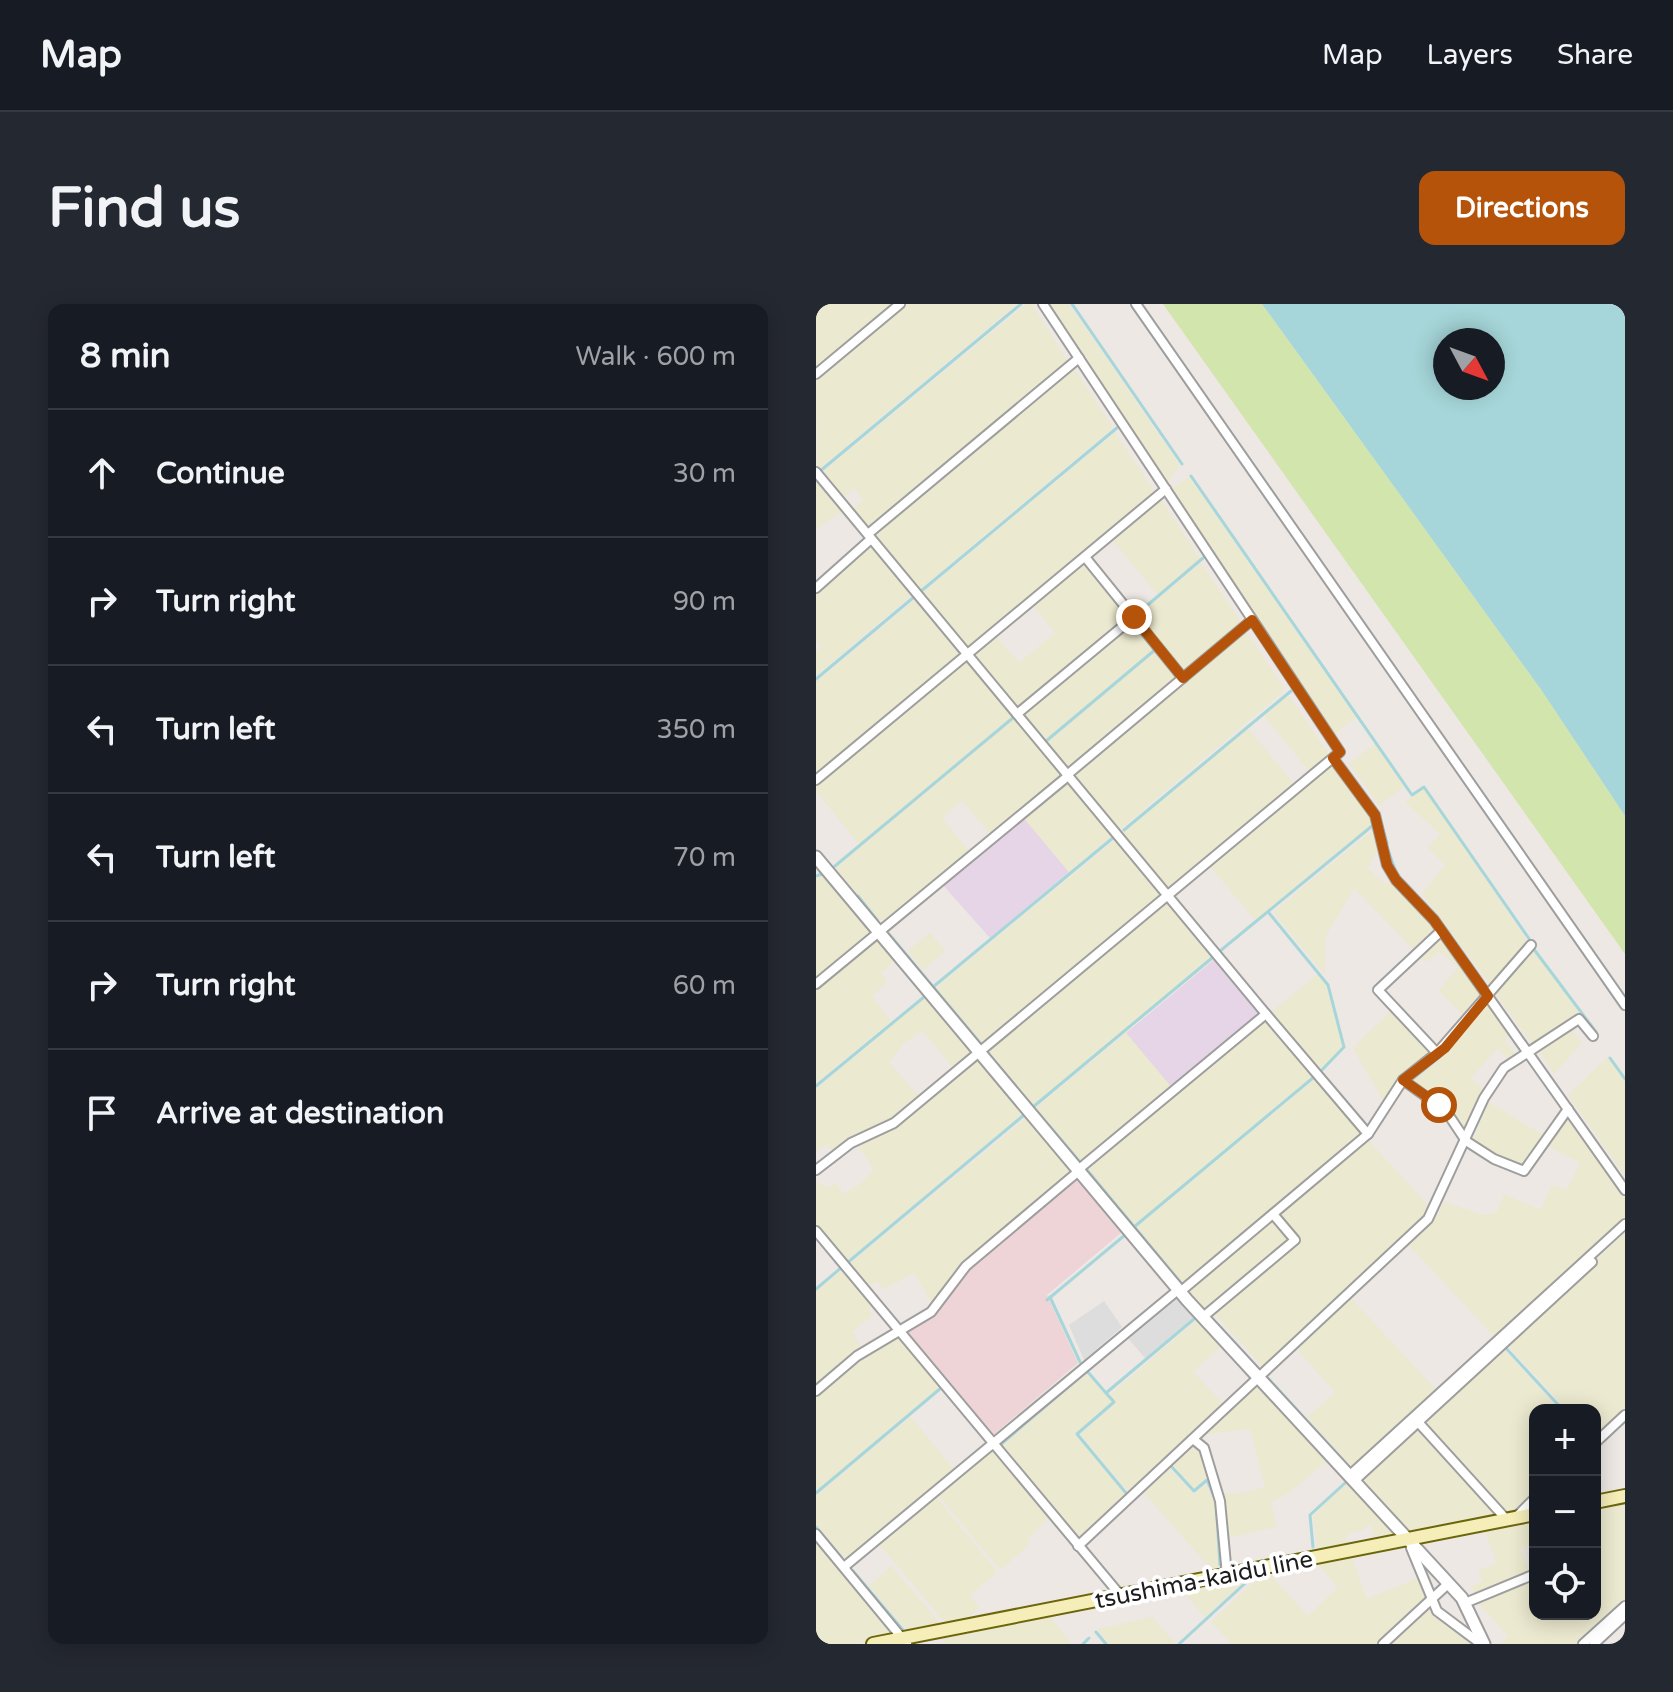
<!DOCTYPE html>
<meta charset="utf-8">
<style>
body{margin:0;font-family:"Varela Round",sans-serif;background:#242831;color:#f1f3f6}
.controls{position:absolute;right:24px;bottom:24px;display:grid;overflow:hidden;border-radius:16px;box-shadow:0 4px 20px #0003}
.controls button{width:72px;height:72px;display:grid;place-items:center;padding:0;border:0;border-bottom:2px solid #363941;background:#171b24;color:#f1f3f6;font:40px sans-serif}
.compass{position:absolute;left:617px;top:24px;width:72px;height:72px;border-radius:50%;background:#171b24;box-shadow:0 4px 20px #0003;rotate:131deg}
.stop{position:absolute;width:24px;height:24px;margin:-18px;border:6px solid #b45309;border-radius:50%;background:#fff}
.stop.end{background:#b45309;border-color:#fff;box-shadow:0 2px 8px #0008}
.list{margin:0;padding:0;list-style:none}
h2{display:flex;justify-content:space-between;align-items:center;height:104px;margin:0;padding:0 32px;font-size:34px}
h2 small{font-size:26px;font-weight:400;color:#9ea1a6}
.list li{display:grid;grid-template-columns:52px 1fr auto;gap:24px;align-items:center;box-sizing:border-box;height:128px;padding:0 32px;border-top:2px solid #363941}
.list b{display:block;font-size:30px;white-space:nowrap}
.list em{font-size:26px;font-style:normal;color:#9ea1a6}
.icon{flex:none;width:44px;height:44px;fill:none;stroke:currentColor;stroke-width:2;stroke-linecap:round;stroke-linejoin:round}
.map{position:relative;flex:none;width:809px;height:1340px;overflow:hidden;border-radius:16px}
header{display:flex;align-items:center;gap:48px;box-sizing:border-box;height:112px;padding:0 40px;background:#171b24;border-bottom:2px solid #363941}
header strong{font-size:38px}
nav{display:flex;gap:44px;margin-inline-start:auto;font-size:28px}
.intro{display:flex;align-items:center;justify-content:space-between;box-sizing:border-box;height:192px;padding:0 48px}
h1{margin:0;font-size:56px}
.button{padding:20px 36px;border-radius:16px;background:#b45309;color:#fff;font-size:28px;font-weight:700}
main{display:flex;gap:48px;padding:0 48px}
aside{flex:1;background:#171b24;border-radius:16px;box-shadow:0 4px 20px #0003}
.map>svg:first-child{display:block}
.commercial{fill:#eed3d7}
.industrial{fill:#e6d5e6}
.farmland{fill:#ebe9cf}
.grass{fill:#d2e5ac}
.parking{fill:#ddd}
.water{fill:#a6d6d9;fill-rule:evenodd}
.lines{fill:none;stroke-linecap:round;stroke-linejoin:round}
.stream{stroke:#a6d6d9;stroke-width:3}
.minor-casing{stroke:#9e9e9e;stroke-width:12}
.tertiary-casing{stroke:#9e9e9e;stroke-width:15}
.secondary-casing{stroke:#6c660b;stroke-width:16}
.minor{stroke:#fff;stroke-width:8}
.tertiary{stroke:#fff;stroke-width:11}
.secondary{stroke:#f5eeb9;stroke-width:12}
.route{stroke:#b45309;stroke-width:10}
.labels{text-anchor:middle;dominant-baseline:central;stroke-width:8;stroke-linejoin:round;paint-order:stroke}
.street-label{font-size:24px;fill:#1d1d1d;stroke:#fff}
</style>
<header>
<strong>Map</strong>
<nav><a>Map</a><a>Layers</a><a>Share</a></nav>
</header>
<div class="intro"><h1>Find us</h1><a class="button">Directions</a></div>
<main>
<aside>
<h2>8 min<small>Walk · 600 m</small></h2>
<ul class="list">
<li><svg class="icon" aria-label="ahead" viewBox="0 0 24 24"><path d="M12 20V5M6 11l6-6 6 6"/></svg><div><b>Continue</b></div><em>30 m</em></li>
<li><svg class="icon" aria-label="right" viewBox="0 0 24 24"><path d="M7 20v-9h11M14 6l5 5-5 5"/></svg><div><b>Turn right</b></div><em>90 m</em></li>
<li><svg class="icon" aria-label="left" viewBox="0 0 24 24"><path d="M17 20v-9H6M10 6l-5 5 5 5"/></svg><div><b>Turn left</b></div><em>350 m</em></li>
<li><svg class="icon" aria-label="left" viewBox="0 0 24 24"><path d="M17 20v-9H6M10 6l-5 5 5 5"/></svg><div><b>Turn left</b></div><em>70 m</em></li>
<li><svg class="icon" aria-label="right" viewBox="0 0 24 24"><path d="M7 20v-9h11M14 6l5 5-5 5"/></svg><div><b>Turn right</b></div><em>60 m</em></li>
<li><svg class="icon" aria-label="arrive" viewBox="0 0 24 24"><path d="M6 21V4h12l-3 4 3 4H6"/></svg><div><b>Arrive at destination</b></div></li>
</ul>
</aside>
<div class="map">
<svg width="809" height="1340" viewBox="0 0 809 1340">
<rect width="100%" height="100%" fill="#ede8e3"/>
<path class="commercial" d="M 261,872 L 306,928 L 231,991 L 262,1059 L 177,1131 L 172,1131 L 89,1028 L 120,1008 L 144,971 Z"/>
<g class="industrial">
<path d="M 207,513 L 253,568 L 174,634 L 126,580 Z"/>
<path d="M 400,654 L 445,710 L 356,784 L 310,729 Z"/>
</g>
<g class="farmland">
<path d="M 0,0 L 79,0 L 0,66 Z"/>
<path d="M 86,0 L 201,0 L 1,167 L 0,71 Z"/>
<path d="M 210,0 L 216,0 L 253,60 L 52,227 L 34,207 L 47,196 L 38,184 L 24,195 L 4,170 Z"/>
<path d="M 230,0 L 253,0 L 364,162 L 349,180 Z"/>
<path d="M 257,62 L 297,124 L 101,288 L 55,232 Z"/>
<path d="M 299,128 L 340,190 L 152,346 L 104,291 Z"/>
<path d="M 373,173 L 540,413 L 515,433 L 353,187 Z"/>
<path d="M 0,174 L 28,206 L 0,225 Z"/>
<path d="M 343,193 L 384,255 L 342,291 L 294,233 Z"/>
<path d="M 55,240 L 97,290 L 0,372 L 0,348 L 5,343 L 0,336 L 0,289 Z"/>
<path d="M 266,257 L 314,311 L 203,406 L 155,351 L 178,330 L 203,359 L 239,329 L 215,299 Z"/>
<path d="M 385,259 L 427,321 L 367,369 L 323,311 Z"/>
<path d="M 101,294 L 147,350 L 0,474 L 0,378 Z"/>
<path d="M 316,317 L 340,344 L 227,438 L 205,409 Z"/>
<path d="M 428,325 L 469,386 L 303,526 L 257,468 Z"/>
<path d="M 342,345 L 363,375 L 254,466 L 250,465 L 229,441 Z"/>
<path d="M 152,354 L 196,413 L 43,540 L 0,487 L 0,479 Z"/>
<path d="M 472,391 L 514,452 L 494,468 L 448,412 Z"/>
<path d="M 198,415 L 247,472 L 175,531 L 146,497 L 126,514 L 154,548 L 75,615 L 63,616 L 20,564 Z"/>
<path d="M 432,424 L 479,481 L 351,584 L 305,530 Z"/>
<path d="M 559,440 L 588,483 L 563,501 L 533,460 Z"/>
<path d="M 514,459 L 523,465 L 559,518 L 439,616 L 392,560 Z"/>
<path d="M 250,477 L 298,530 L 253,568 L 207,513 Z"/>
<path d="M 608,484 L 713,640 L 676,683 L 606,590 L 629,561 L 612,544 L 624,530 L 589,498 Z"/>
<path d="M 557,526 L 563,531 L 565,541 L 551,564 L 570,581 L 577,574 L 617,618 L 619,627 L 598,646 L 538,584 L 509,633 L 509,671 L 457,608 Z"/>
<path d="M 301,534 L 347,590 L 167,741 L 120,684 Z"/>
<path d="M 9,571 L 56,630 L 0,678 L 0,575 Z"/>
<path d="M 347,596 L 353,596 L 398,650 L 218,801 L 170,744 Z"/>
<path d="M 114,629 L 129,647 L 107,666 L 92,647 Z"/>
<path d="M 623,633 L 665,687 L 649,713 L 623,687 L 642,663 L 624,647 L 611,658 L 604,651 Z"/>
<path d="M 59,638 L 65,638 L 80,655 L 65,669 L 71,677 L 56,693 L 75,717 L 0,779 L 0,686 Z"/>
<path d="M 718,645 L 764,710 L 716,740 L 680,690 Z"/>
<path d="M 501,671 L 510,681 L 527,742 L 502,768 L 454,709 Z"/>
<path d="M 111,692 L 156,748 L 138,764 L 106,726 L 87,740 L 73,758 L 104,794 L 77,816 L 18,848 L 11,840 L 0,848 L 0,785 Z"/>
<path d="M 673,699 L 695,729 L 689,736 L 699,751 L 692,756 L 682,744 L 655,774 L 667,785 L 649,828 L 595,778 L 628,752 Z"/>
<path d="M 576,706 L 613,746 L 613,751 L 582,775 L 568,798 L 537,744 Z"/>
<path d="M 451,713 L 499,770 L 319,921 L 270,863 Z"/>
<path d="M 754,723 L 766,739 L 738,770 L 722,744 Z"/>
<path d="M 310,729 L 356,784 L 266,858 L 220,804 Z"/>
<path d="M 160,753 L 209,808 L 29,958 L 0,923 L 0,877 L 11,884 L 20,879 L 28,890 L 43,881 L 58,866 L 40,839 L 65,829 Z"/>
<path d="M 792,753 L 809,778 L 809,872 L 752,791 Z"/>
<path d="M 501,773 L 549,829 L 367,980 L 321,923 Z"/>
<path d="M 672,798 L 729,832 L 708,863 L 681,853 L 657,837 Z"/>
<path d="M 752,811 L 809,890 L 809,917 L 680,1035 L 591,939 L 622,911 L 628,898 L 668,911 L 681,908 L 688,890 L 725,906 L 736,881 L 751,886 L 764,859 L 730,841 Z"/>
<path d="M 211,813 L 259,868 L 149,961 L 118,1003 L 98,969 L 68,985 L 61,977 L 50,984 L 32,961 Z"/>
<path d="M 552,836 L 616,905 L 447,1063 L 397,1008 L 483,938 L 461,912 Z"/>
<path d="M 455,915 L 472,935 L 387,1006 L 368,986 Z"/>
<path d="M 809,929 L 809,1105 L 779,1133 L 779,1106 L 751,1106 L 690,1040 Z"/>
<path d="M 29,964 L 59,1000 L 52,1006 L 56,1011 L 36,1028 L 47,1047 L 0,1084 L 0,987 Z"/>
<path d="M 534,993 L 622,1088 L 538,1165 L 491,1114 L 519,1088 L 479,1043 Z"/>
<path d="M 382,1015 L 406,1041 L 377,1068 L 407,1100 L 313,1188 L 264,1130 L 300,1099 L 294,1091 Z"/>
<path d="M 82,1031 L 126,1081 L 0,1187 L 0,1090 L 43,1054 Z"/>
<path d="M 686,1043 L 744,1106 L 719,1106 L 719,1189 L 699,1208 L 688,1210 L 606,1120 L 606,1116 Z"/>
<path d="M 271,1070 L 296,1098 L 258,1130 L 310,1190 L 264,1233 L 185,1142 Z"/>
<path d="M 442,1079 L 512,1156 L 474,1188 L 455,1198 L 461,1223 L 410,1234 L 406,1189 L 425,1189 L 449,1183 L 434,1125 L 384,1131 Z"/>
<path d="M 95,1113 L 138,1166 L 34,1252 L 28,1253 L 0,1220 L 0,1192 Z"/>
<path d="M 603,1123 L 683,1212 L 592,1228 L 543,1176 Z"/>
<path d="M 376,1140 L 386,1146 L 392,1172 L 378,1185 L 354,1160 Z"/>
<path d="M 178,1145 L 232,1209 L 232,1215 L 211,1236 L 213,1241 L 184,1266 L 122,1191 Z"/>
<path d="M 354,1165 L 378,1190 L 390,1180 L 399,1199 L 403,1266 L 398,1268 L 328,1189 Z"/>
<path d="M 532,1178 L 579,1231 L 558,1237 L 555,1219 L 546,1226 L 531,1230 L 531,1241 L 502,1247 L 497,1212 Z"/>
<path d="M 120,1193 L 181,1268 L 154,1291 L 163,1304 L 151,1315 L 131,1321 L 63,1240 Z"/>
<path d="M 809,1200 L 809,1300 L 765,1340 L 685,1340 L 692,1332 L 662,1299 L 719,1274 L 719,1310 L 779,1310 L 779,1206 Z"/>
<path d="M 718,1215 L 719,1239 L 705,1245 L 714,1269 L 659,1292 L 656,1282 L 667,1277 L 662,1267 L 681,1259 L 668,1225 Z"/>
<path d="M 0,1236 L 74,1325 L 72,1333 L 37,1340 L 0,1340 Z"/>
<path d="M 535,1251 L 551,1295 L 602,1274 L 611,1295 L 563,1340 L 416,1340 L 395,1318 L 444,1272 L 453,1270 L 492,1312 L 522,1283 L 501,1259 Z"/>
<path d="M 75,1262 L 123,1318 L 123,1323 L 92,1328 L 53,1282 Z"/>
<path d="M 430,1271 L 433,1273 L 389,1313 L 368,1289 L 368,1283 Z"/>
<path d="M 611,1303 L 619,1313 L 659,1340 L 573,1340 Z"/>
<path d="M 234,1312 L 255,1340 L 128,1340 L 124,1332 Z"/>
<path d="M 336,1313 L 360,1340 L 292,1340 L 282,1325 Z"/>
</g>
<path class="grass" d="M 347,0 L 446,0 L 726,387 L 809,512 L 809,650 Z"/>
<g class="parking">
<path d="M 358,992 L 379,1012 L 329,1054 L 310,1032 Z"/>
<path d="M 288,997 L 306,1023 L 268,1056 L 253,1021 Z"/>
</g>
<path class="water" d="M 446,0 L 809,0 L 809,512 L 726,387 ZM 629,36 L 677,36 L 677,84 L 629,84 Z"/>
<g class="lines">
<g class="stream">
<path d="M 256,0 L 366,160"/>
<path d="M 3,168 L 205,0"/>
<path d="M 375,172 L 596,491 L 608,483 L 716,639"/>
<path d="M 104,288 L 302,123"/>
<path d="M 330,322 L 321,310 L 387,254"/>
<path d="M 0,375 L 98,293"/>
<path d="M 229,438 L 340,345"/>
<path d="M 529,463 L 560,505"/>
<path d="M 565,520 L 571,539"/>
<path d="M 308,526 L 475,387"/>
<path d="M 572,546 L 581,571 L 614,606"/>
<path d="M 19,562 L 198,413"/>
<path d="M 0,572 L 6,570"/>
<path d="M 42,592 L 61,616"/>
<path d="M 453,609 L 512,681 L 528,743 L 504,768"/>
<path d="M 73,630 L 164,739"/>
<path d="M 717,644 L 780,728"/>
<path d="M 404,647 L 556,522"/>
<path d="M 117,683 L 298,533"/>
<path d="M 170,747 L 263,857"/>
<path d="M 794,754 L 809,775"/>
<path d="M 595,776 L 627,750 L 667,702"/>
<path d="M 0,782 L 108,693"/>
<path d="M 217,803 L 396,654"/>
<path d="M 271,866 L 365,979"/>
<path d="M 318,923 L 498,773"/>
<path d="M 31,959 L 208,811"/>
<path d="M 0,985 L 26,963"/>
<path d="M 234,993 L 264,1058"/>
<path d="M 231,996 L 309,931"/>
<path d="M 393,1011 L 441,1063"/>
<path d="M 688,1042 L 747,1106"/>
<path d="M 451,1073 L 535,1165"/>
<path d="M 184,1141 L 271,1067 L 290,1089"/>
<path d="M 781,1143 L 809,1117"/>
<path d="M 351,1163 L 354,1161 L 378,1187 L 391,1176 L 400,1197 L 404,1261"/>
<path d="M 0,1189 L 125,1084"/>
<path d="M 310,1189 L 261,1130 L 298,1098 L 290,1089 L 378,1015"/>
<path d="M 0,1223 L 25,1253"/>
<path d="M 497,1243 L 494,1211 L 529,1179"/>
<path d="M 37,1267 L 87,1326"/>
<path d="M 280,1328 L 290,1340"/>
<path d="M 267,1340 L 273,1334"/>
<path d="M 363,1340 L 437,1272"/>
</g>
<defs>
<g id="minor">
<path d="M 320,0 L 809,701"/>
<path d="M 0,70 L 84,0"/>
<path d="M 0,168 L 450,710 L 263,865"/>
<path d="M 52,230 L 263,54"/>
<path d="M 269,253 L 367,374"/>
<path d="M 0,284 L 55,235"/>
<path d="M 201,410 L 318,313"/>
<path d="M 517,454 L 559,511 L 571,561 L 580,576 L 618,616 L 809,886"/>
<path d="M 251,471 L 436,316"/>
<path d="M 0,476 L 350,185"/>
<path d="M 0,680 L 252,472"/>
<path d="M 450,710 L 552,830"/>
<path d="M 621,749 L 715,641"/>
<path d="M 587,776 L 630,807 L 650,837 L 678,855 L 708,867 L 752,805"/>
<path d="M 0,866 L 35,839 L 78,819 L 524,448 L 227,0"/>
<path d="M 0,927 L 305,1292"/>
<path d="M 364,988 L 552,830 L 587,776 L 621,749 L 562,686 L 625,627"/>
<path d="M 387,1013 L 479,936 L 457,910"/>
<path d="M 0,1087 L 41,1052 L 115,1008 L 150,962 L 264,866"/>
<path d="M 602,1118 L 690,1215"/>
<path d="M 377,1135 L 388,1144 L 404,1197 L 411,1271"/>
<path d="M 779,1139 L 809,1111"/>
<path d="M 533,1172 L 809,920"/>
<path d="M 538,1177 L 776,958"/>
<path d="M 700,1213 L 719,1194"/>
<path d="M 0,1230 L 91,1340"/>
<path d="M 262,1242 L 612,915 L 668,794 L 688,764 L 763,715 L 777,732"/>
<path d="M 595,1244 L 621,1307 L 661,1337"/>
<path d="M 28,1263 L 362,986"/>
<path d="M 649,1299 L 719,1270"/>
<path d="M 567,1340 L 633,1279"/>
<path d="M 767,1340 L 809,1302"/>
<path d="M 778,1340 L 809,1311"/>
</g>
<path id="tertiary" d="M 0,553 L 371,996 L 646,1294 L 668,1340"/>
<g id="secondary">
<path d="M 779,1198 L 809,1192"/>
<path d="M 57,1340 L 719,1210"/>
</g>
</defs>
<use href="#minor" class="minor-casing"/>
<use href="#tertiary" class="tertiary-casing"/>
<use href="#secondary" class="secondary-casing"/>
<use href="#minor" class="minor"/>
<use href="#tertiary" class="tertiary"/>
<use href="#secondary" class="secondary"/>
</g>
<g class="lines">
<path class="route" d="M 318,313 L 367,374 L 436,316 L 524,448 L 517,454 L 559,511 L 571,561 L 580,576 L 618,616 L 672,692 L 629,744 L 587,776 L 623,801"/>
</g>
<g class="labels">
<g class="street-label">
<text transform="translate(388 1276) rotate(-11)">tsushima-kaidu line</text>
</g>
</g>
</svg>
<div class="controls">
<button>+</button>
<button>−</button>
<button><svg class="icon" aria-label="locate" viewBox="0 0 24 24"><circle cx="12" cy="12" r="6"/><path d="M12 2v4M12 18v4M2 12h4M18 12h4"/></svg></button>
</div>
<svg class="compass" viewBox="-18 -18 36 36"><path d="M0-13l5 13h-10z" fill="#e53935"/><path d="M0 13l5-13h-10z" fill="#9ea1a6"/></svg>
<div class="stop" style="left:623px;top:801px"></div>
<div class="stop end" style="left:318px;top:313px"></div>
</div>
</main>
